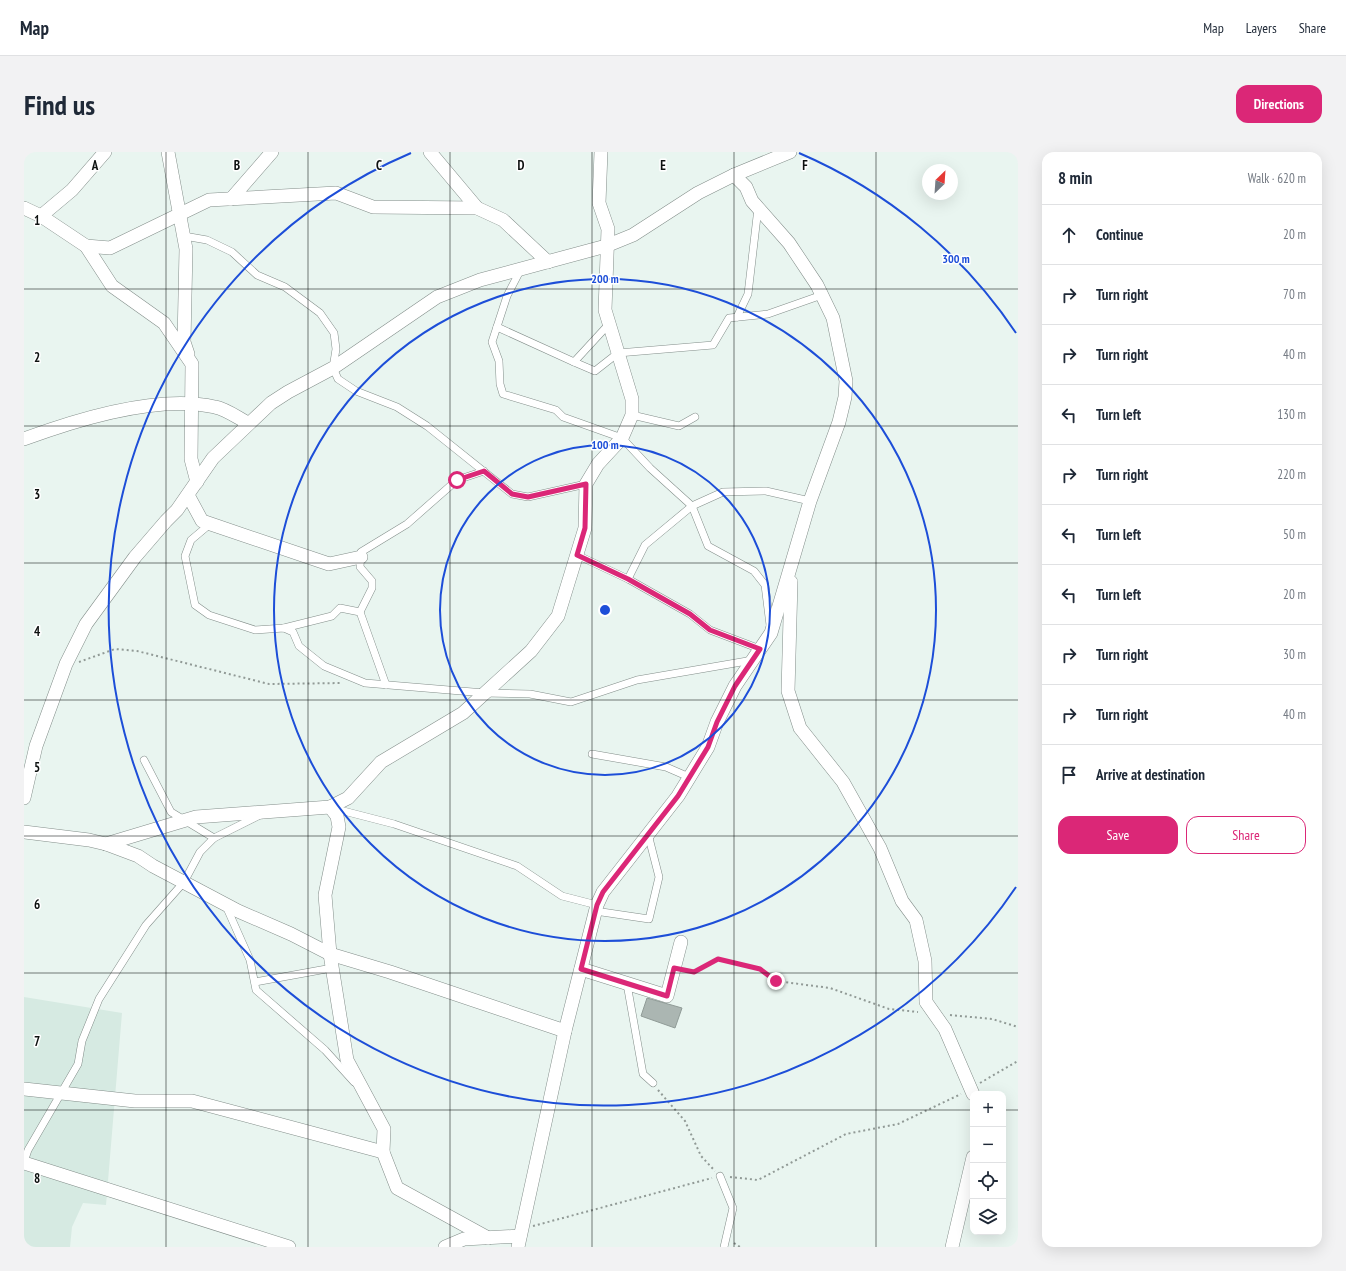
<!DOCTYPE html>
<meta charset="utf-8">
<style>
body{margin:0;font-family:"PT Sans Narrow",sans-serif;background:#f2f2f3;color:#1f2937}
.controls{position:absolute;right:12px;bottom:12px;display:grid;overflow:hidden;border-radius:8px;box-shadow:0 4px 16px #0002}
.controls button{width:36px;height:36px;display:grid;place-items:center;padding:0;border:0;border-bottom:1px solid #e0e1e3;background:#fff;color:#1f2937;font:20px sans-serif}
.compass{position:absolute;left:898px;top:12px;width:36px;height:36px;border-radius:50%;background:#fff;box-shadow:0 4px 16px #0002;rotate:25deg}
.stop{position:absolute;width:12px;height:12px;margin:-9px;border:3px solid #db2777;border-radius:50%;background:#fff}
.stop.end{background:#db2777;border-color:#fff;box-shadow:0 1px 4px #0008}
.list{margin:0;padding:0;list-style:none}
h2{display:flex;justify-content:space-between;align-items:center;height:52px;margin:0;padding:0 16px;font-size:17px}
h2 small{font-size:13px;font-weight:400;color:#747a83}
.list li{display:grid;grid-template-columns:26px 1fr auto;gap:12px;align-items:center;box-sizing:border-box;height:60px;padding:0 16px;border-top:1px solid #e0e1e3}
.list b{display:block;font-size:15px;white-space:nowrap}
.list em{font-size:13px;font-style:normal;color:#747a83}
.actions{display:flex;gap:8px;padding:12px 16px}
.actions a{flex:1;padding:9px 0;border:1px solid #db2777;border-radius:12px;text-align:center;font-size:14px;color:#db2777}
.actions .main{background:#db2777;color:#fff}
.icon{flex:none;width:22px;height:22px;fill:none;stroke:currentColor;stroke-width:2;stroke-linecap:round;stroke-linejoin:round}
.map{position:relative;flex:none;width:994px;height:1095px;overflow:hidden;border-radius:12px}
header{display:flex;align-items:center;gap:24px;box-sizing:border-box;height:56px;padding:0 20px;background:#fff;border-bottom:1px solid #e0e1e3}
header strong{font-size:19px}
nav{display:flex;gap:22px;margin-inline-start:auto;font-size:14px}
.intro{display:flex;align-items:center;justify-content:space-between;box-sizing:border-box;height:96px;padding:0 24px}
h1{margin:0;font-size:28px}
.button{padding:10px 18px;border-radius:12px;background:#db2777;color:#fff;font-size:14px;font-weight:700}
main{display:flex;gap:24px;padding:0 24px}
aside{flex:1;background:#fff;border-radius:12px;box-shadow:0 4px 16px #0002}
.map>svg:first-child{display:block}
.built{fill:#d6eae2}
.building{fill:#abb6b2;stroke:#909b97}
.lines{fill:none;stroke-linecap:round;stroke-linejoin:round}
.service-casing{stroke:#838e8a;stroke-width:8}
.minor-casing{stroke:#838e8a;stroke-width:14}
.path{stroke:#919a96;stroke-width:2;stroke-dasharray:2 3;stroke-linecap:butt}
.service{stroke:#fff;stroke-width:7}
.minor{stroke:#fff;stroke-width:13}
.route{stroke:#db2777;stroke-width:5}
.grid{fill:none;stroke:#0d1110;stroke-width:1;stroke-opacity:0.55}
.ring{fill:none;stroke:#1d4ed8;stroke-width:2}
.grid-label{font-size:13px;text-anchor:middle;font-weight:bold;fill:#0d1110;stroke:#fff;stroke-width:3;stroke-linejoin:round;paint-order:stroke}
.centre{fill:#1d4ed8;stroke:#fff;stroke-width:2}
.ring-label{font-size:12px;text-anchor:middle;font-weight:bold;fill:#1d4ed8;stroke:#fff;stroke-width:3;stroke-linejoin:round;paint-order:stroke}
</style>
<header>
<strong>Map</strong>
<nav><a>Map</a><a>Layers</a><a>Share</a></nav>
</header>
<div class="intro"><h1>Find us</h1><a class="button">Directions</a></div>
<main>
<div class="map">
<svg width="994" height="1095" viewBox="0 0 994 1095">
<rect width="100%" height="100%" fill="#e9f5f0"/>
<path class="built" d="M 0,845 L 98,861 L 82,1053 L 59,1051 L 48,1075 L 46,1095 L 0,1095 Z"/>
<path class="building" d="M 623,846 L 658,856 L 651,876 L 617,864 Z"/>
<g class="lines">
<defs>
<g id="service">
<path d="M 160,84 L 183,88 L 208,100 L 233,123 L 261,135 L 296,161 L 310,181 L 312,197 L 309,216 L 314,227 L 332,239 L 373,255 L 403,274 L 488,342 L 504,345 L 562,332"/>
<path d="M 497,117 L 483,144 L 468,190 L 475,209 L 476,232 L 479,242 L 532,258 L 539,265 L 598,286 L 626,316 L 668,354 L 684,394 L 730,419 L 741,433 L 746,473"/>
<path d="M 713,165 L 724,142 L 734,56"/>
<path d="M 473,175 L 550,210 L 585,172"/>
<path d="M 550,210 L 571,219 L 594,201 L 689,193 L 705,166 L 744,162 L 798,143"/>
<path d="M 608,263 L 655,274 L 671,265"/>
<path d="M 186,372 L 167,388 L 161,404 L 171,453 L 185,463 L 231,478 L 260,476 L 269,480 L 275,494 L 300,514 L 341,531 L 461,541 L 506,542 L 547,550 L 613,528 L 729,508"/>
<path d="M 553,403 L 604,427 L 666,462 L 686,478 L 736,497"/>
<path d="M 604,427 L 621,393 L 668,354 L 699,340 L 742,339 L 786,349"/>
<path d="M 336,460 L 348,436 L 348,429 L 336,415 L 337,400 L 383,372 L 433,328 L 460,319"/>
<path d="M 260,476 L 308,464 L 316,456 L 336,460 L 362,533"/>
<path d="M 568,602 L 642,615 L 665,625"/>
<path d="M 120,608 L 147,660 L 190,686"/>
<path d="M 308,656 L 370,672 L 493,714 L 538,744 L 573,753"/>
<path d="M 202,754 L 226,808 L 232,838 L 301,898 L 330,930"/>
<path d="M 571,759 L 625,767 L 635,725 L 624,682"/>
<path d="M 231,830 L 308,816"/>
<path d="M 603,832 L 619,922 L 629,931"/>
<path d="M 0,1010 L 4,998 L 54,912 L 58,889 L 75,847 L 122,773 L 160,730 L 176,700 L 190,686 L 236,663"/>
<path d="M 696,1024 L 709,1056 L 700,1095"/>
</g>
<g id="minor">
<path d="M 144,0 L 162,97 L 160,190 L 164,202"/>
<path d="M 406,0 L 453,56"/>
<path d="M 207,47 L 248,0"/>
<path d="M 0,56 L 17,64 L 62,94 L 88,134 L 140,171 L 168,212 L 167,307 L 173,330"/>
<path d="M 17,64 L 48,38 L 81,0"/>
<path d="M 62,94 L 86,96 L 185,48 L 312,41 L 349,55 L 453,56 L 479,68 L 524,110"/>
<path d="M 0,287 C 54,267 134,242 191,255 C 202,257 214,266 224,271"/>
<path d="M 164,343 L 178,369 L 305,412 L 337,405"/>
<path d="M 767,430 L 764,539 L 776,576 L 819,630 L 856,696 L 878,749 L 892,768 L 901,809 L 902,850 L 921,877 L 949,942"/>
<path d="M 0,646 L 12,594 L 42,512 L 62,472 L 111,405 L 142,369 L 153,358 L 189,306 L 247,251 L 264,240 L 309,216 L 413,145 L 456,128 L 582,94 L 609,83 L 674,41 L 710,23 L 766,0"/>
<path d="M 306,655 L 313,664 L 315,675 L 301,743 L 306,802 L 323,908 L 360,977 L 359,1000"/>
<path d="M 0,680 L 65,688 L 82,692 L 114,704 L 129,714 L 214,759 L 267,782 L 306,802 L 366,820 L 541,879"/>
<path d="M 82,692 L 172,665 L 306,655 L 324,646 L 357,610 L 439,561 L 507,499 L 534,464 L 561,376 L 562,332 L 574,312 L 598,286 L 608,263 L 608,247 L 581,158 L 584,77 L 575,51 L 577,0"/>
<path d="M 557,817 L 643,844 L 657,790"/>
<path d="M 0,937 L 111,949 L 168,949 L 359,1000 L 373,1036 L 464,1086"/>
<path d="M 0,1011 L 265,1095"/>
<path d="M 421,1095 L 440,1087 L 496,1084"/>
<path d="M 494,1095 L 541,879 L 573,753 L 579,740 L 654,644 L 684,595 L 693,570 L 711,534 L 747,481 L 786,349 L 815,270 L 821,245 L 822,229 L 809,166 L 793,133 L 765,91 L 728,49 L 722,35 L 710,23"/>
<path d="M 928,1095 L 949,1005"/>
</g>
</defs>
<use href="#service" class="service-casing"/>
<use href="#minor" class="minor-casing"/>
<g class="path">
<path d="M 55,510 L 91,497 L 113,499 L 245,532 L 318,531"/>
<path d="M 661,818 L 670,820 L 694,807 L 736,817 L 752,829 L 806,836 L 865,857 L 894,860"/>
<path d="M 926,863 L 968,867 L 994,875"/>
<path d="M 956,931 L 994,909"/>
<path d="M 634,938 L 661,969 L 677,1004 L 691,1019"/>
<path d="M 706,1025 L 734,1028 L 822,982 L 874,972 L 937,942"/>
<path d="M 509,1074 L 688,1026"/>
<path d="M 710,1091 L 716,1095"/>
</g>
<use href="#service" class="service"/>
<use href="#minor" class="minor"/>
</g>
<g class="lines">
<path class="route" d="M 433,328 L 460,319 L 488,342 L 504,345 L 562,332 L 561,376 L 553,403 L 604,427 L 666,462 L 686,478 L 736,497 L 711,534 L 693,570 L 684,595 L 654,644 L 579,740 L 573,753 L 557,817 L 643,844 L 650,816 L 670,820 L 694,807 L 736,817 L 752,829"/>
</g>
<path class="grid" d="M 142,0 L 142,1095M 284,0 L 284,1095M 426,0 L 426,1095M 568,0 L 568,1095M 710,0 L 710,1095M 852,0 L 852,1095M 0,137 L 994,137M 0,274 L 994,274M 0,411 L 994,411M 0,548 L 994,548M 0,684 L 994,684M 0,821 L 994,821M 0,958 L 949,958M 979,958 L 994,958"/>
<g class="ring">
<circle cx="581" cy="458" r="165"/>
<circle cx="581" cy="458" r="331"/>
<path d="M992 735A496 496 0 1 1 387 1M775 1A496 496 0 0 1 992 181"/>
</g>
<g class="grid-label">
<text x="71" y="18">A</text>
<text x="213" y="18">B</text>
<text x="355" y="18">C</text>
<text x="497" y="18">D</text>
<text x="639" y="18">E</text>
<text x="781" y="18">F</text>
<text x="13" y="73">1</text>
<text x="13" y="210">2</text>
<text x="13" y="347">3</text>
<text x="13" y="484">4</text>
<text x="13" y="620">5</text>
<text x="13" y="757">6</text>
<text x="13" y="894">7</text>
<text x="13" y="1031">8</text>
</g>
<circle cx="581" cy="458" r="6" class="centre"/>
<g class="ring-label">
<text x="932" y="111">300 m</text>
<text x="581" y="131">200 m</text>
<text x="581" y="297">100 m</text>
</g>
</svg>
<div class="controls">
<button>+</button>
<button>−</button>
<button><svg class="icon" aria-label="locate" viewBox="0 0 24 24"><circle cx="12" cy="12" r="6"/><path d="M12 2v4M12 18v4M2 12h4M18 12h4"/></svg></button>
<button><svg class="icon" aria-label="layers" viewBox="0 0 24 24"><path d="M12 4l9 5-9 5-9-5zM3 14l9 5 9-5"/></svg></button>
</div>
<svg class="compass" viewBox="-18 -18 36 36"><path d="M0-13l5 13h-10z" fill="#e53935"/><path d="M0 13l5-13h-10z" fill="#747a83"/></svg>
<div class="stop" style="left:433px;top:328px"></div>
<div class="stop end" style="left:752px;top:829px"></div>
</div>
<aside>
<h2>8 min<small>Walk · 620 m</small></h2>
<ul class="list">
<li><svg class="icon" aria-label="ahead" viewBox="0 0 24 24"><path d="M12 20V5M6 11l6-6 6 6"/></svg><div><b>Continue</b></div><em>20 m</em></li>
<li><svg class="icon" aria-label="right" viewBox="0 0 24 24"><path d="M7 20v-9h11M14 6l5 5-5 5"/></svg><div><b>Turn right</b></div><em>70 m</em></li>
<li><svg class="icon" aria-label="right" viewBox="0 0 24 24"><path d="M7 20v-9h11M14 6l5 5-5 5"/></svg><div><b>Turn right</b></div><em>40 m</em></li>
<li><svg class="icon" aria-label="left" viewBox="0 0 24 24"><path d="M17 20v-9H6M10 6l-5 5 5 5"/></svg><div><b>Turn left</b></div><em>130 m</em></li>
<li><svg class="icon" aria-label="right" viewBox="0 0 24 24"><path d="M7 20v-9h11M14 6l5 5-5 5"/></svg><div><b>Turn right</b></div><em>220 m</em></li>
<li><svg class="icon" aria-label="left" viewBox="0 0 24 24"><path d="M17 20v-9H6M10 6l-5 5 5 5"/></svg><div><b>Turn left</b></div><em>50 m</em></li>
<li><svg class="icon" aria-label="left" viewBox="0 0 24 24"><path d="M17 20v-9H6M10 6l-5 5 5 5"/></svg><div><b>Turn left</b></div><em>20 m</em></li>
<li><svg class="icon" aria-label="right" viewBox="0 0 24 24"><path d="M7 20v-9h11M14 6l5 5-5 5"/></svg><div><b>Turn right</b></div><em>30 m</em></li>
<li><svg class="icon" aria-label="right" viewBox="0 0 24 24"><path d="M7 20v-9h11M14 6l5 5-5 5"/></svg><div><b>Turn right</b></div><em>40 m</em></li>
<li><svg class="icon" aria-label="arrive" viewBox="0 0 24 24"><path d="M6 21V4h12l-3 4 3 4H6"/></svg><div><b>Arrive at destination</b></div></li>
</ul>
<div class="actions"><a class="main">Save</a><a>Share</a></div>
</aside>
</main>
